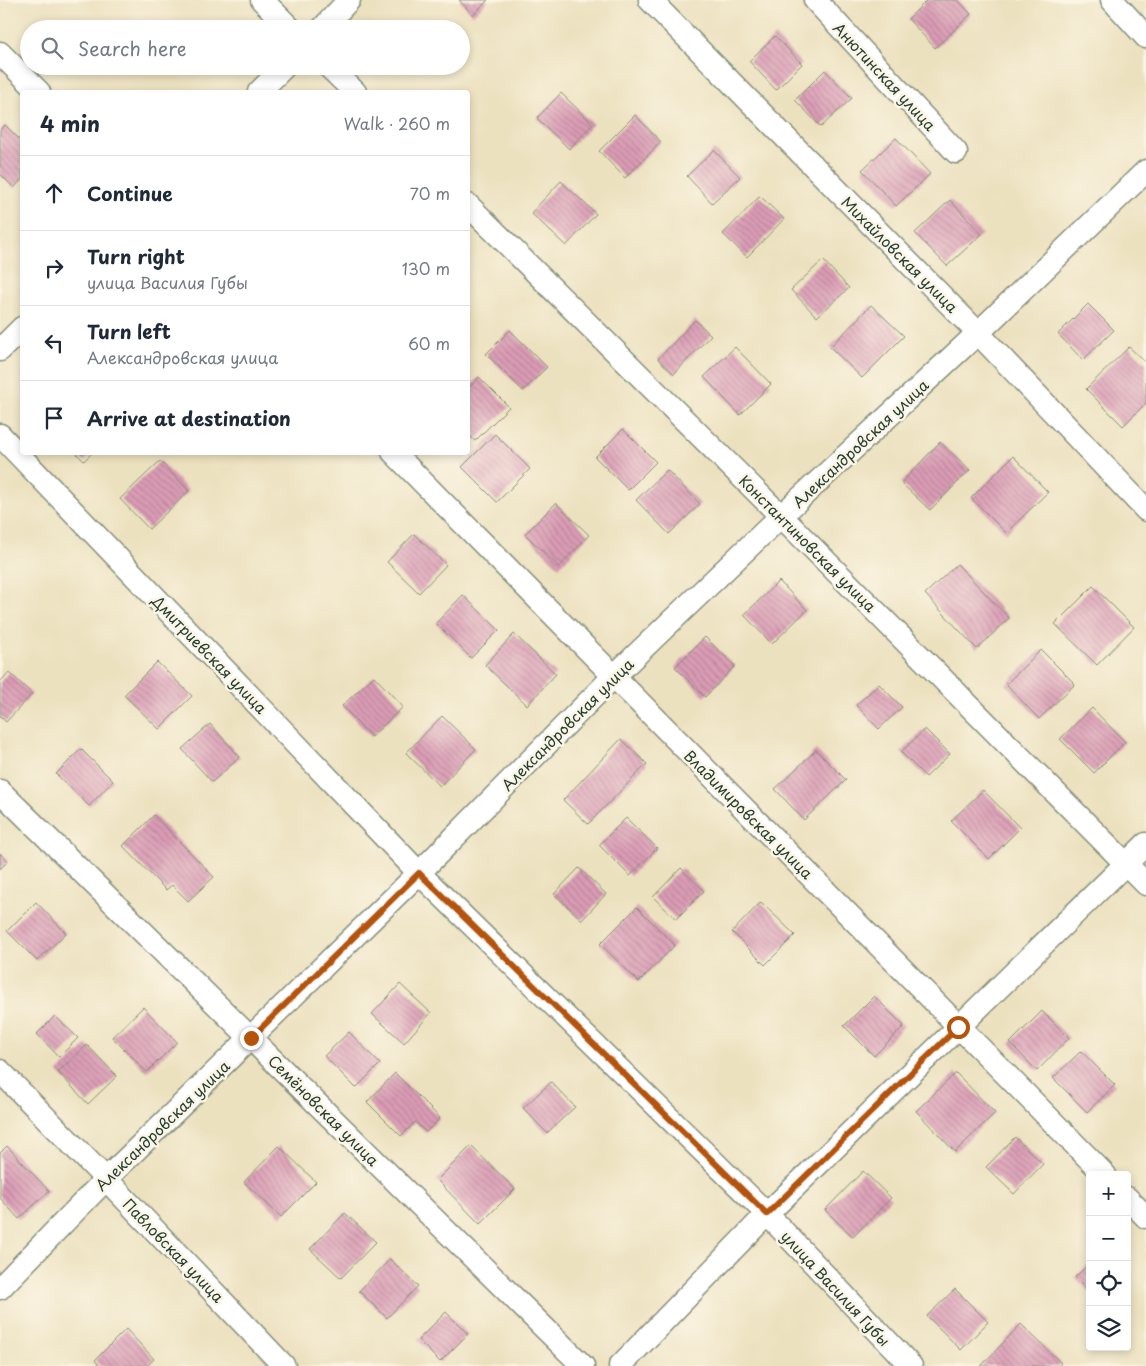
<!DOCTYPE html>
<meta charset="utf-8">
<style>
body{margin:0;font-family:"Playpen Sans",sans-serif;background:#f6f6f7;color:#1f2937}
.controls{position:absolute;right:15px;bottom:15px;display:grid;overflow:hidden;border-radius:5px;box-shadow:0 2px 8px #0003}
.controls button{width:45px;height:45px;display:grid;place-items:center;padding:0;border:0;border-bottom:1px solid #e0e1e3;background:#fff;color:#1f2937;font:25px sans-serif}
.stop{position:absolute;width:15px;height:15px;margin:-11px;border:4px solid #b45309;border-radius:50%;background:#fff}
.stop.end{background:#b45309;border-color:#fff;box-shadow:0 1px 5px #0008}
.list{margin:0;padding:0;list-style:none}
h2{display:flex;justify-content:space-between;align-items:center;height:65px;margin:0;padding:0 20px;font-size:21px}
h2 small{font-size:16px;font-weight:400;color:#747a83}
.list li{display:grid;grid-template-columns:32px 1fr auto;gap:15px;align-items:center;box-sizing:border-box;height:75px;padding:0 20px;border-top:1px solid #e0e1e3}
.list b{display:block;font-size:19px;white-space:nowrap}
.list p{margin:0;font-size:16px;white-space:nowrap;color:#747a83}
.list em{font-size:16px;font-style:normal;color:#747a83}
.icon{flex:none;width:28px;height:28px;fill:none;stroke:currentColor;stroke-width:2;stroke-linecap:round;stroke-linejoin:round}
.map{position:relative;flex:none;width:1146px;height:1366px;overflow:hidden}
.search{position:absolute;background:#fff;box-shadow:0 2px 8px #0003;left:20px;top:20px;width:450px;height:55px;display:flex;align-items:center;gap:12px;box-sizing:border-box;padding:0 18px;border-radius:28px;color:#747a83;font-size:19px}
.panel{position:absolute;background:#fff;box-shadow:0 2px 8px #0003;left:20px;top:90px;width:450px;height:365px;border-radius:5px}
.map>svg:first-child{display:block}
.building{fill:url(#building-back-hatch)}
.lines{fill:none;stroke-linecap:round;stroke-linejoin:round}
.street-casing{stroke:#868f7a;stroke-width:25}
.street{stroke:#fff;stroke-width:22}
.route{stroke:#b45309;stroke-width:6}
.labels{text-anchor:middle;dominant-baseline:central;stroke-width:5;stroke-linejoin:round;paint-order:stroke}
.street-label{font-size:15px;fill:#1f3d34;stroke:#fcf5e5}
</style>
<div class="map">
<svg width="1146" height="1366" viewBox="0 0 1146 1366">
<defs>
<pattern id="building-back-hatch" width="6" height="6" patternUnits="userSpaceOnUse" patternTransform="scale(1.25)"><rect width="6" height="6" fill="#db9cb5"/><path d="M-1 5l2 2M0 0l6 6M5-1l2 2" fill="none" stroke="#b18094"/></pattern>
</defs>
<rect width="100%" height="100%" fill="#fcf5e5"/>
<filter id="ink" filterUnits="userSpaceOnUse"><feTurbulence type="fractalNoise" baseFrequency=".02" numOctaves="2"/><feDisplacementMap in="SourceGraphic" scale="10" xChannelSelector="R" yChannelSelector="G"/><feConvolveMatrix kernelMatrix="1 2 1 2 8 2 1 2 1" color-interpolation-filters="sRGB"/></filter>
<filter id="wash" filterUnits="userSpaceOnUse"><feTurbulence type="fractalNoise" baseFrequency=".0096" numOctaves="4" result="noise"/><feDisplacementMap in="SourceGraphic" scale="20" xChannelSelector="R" yChannelSelector="G"/><feGaussianBlur stdDeviation="1.12" result="paint"/><feColorMatrix in="noise" values="0 0 0 0 0 0 0 0 0 0 0 0 0 0 0 0 0 1.4 0 .05"/><feComposite in="paint" operator="in"/></filter>
<g filter="url(#wash)">
<rect width="100%" height="100%" fill="#ece1bf"/>
<g id="blocks">
<g class="building">
<path d="M 459,0 L 488,0 L 473,15 Z"/>
<path d="M 927,0 L 958,0 L 971,14 L 935,48 L 908,19 Z"/>
<path d="M 775,36 L 802,64 L 776,90 L 749,61 Z"/>
<path d="M 825,70 L 852,98 L 821,127 L 795,100 Z"/>
<path d="M 561,93 L 593,124 L 569,149 L 537,118 Z"/>
<path d="M 635,115 L 661,142 L 625,178 L 599,151 Z"/>
<path d="M 5,125 L 22,142 L 22,179 L 14,188 L 0,174 L 0,130 Z"/>
<path d="M 896,138 L 930,174 L 896,206 L 862,170 Z"/>
<path d="M 714,150 L 740,177 L 712,203 L 687,176 Z"/>
<path d="M 561,181 L 596,214 L 566,246 L 531,213 Z"/>
<path d="M 760,196 L 784,219 L 747,257 L 723,234 Z"/>
<path d="M 950,200 L 982,234 L 947,266 L 915,233 Z"/>
<path d="M 823,260 L 849,288 L 817,317 L 791,290 Z"/>
<path d="M 1088,304 L 1114,330 L 1083,360 L 1058,334 Z"/>
<path d="M 871,305 L 904,336 L 862,378 L 830,347 Z"/>
<path d="M 695,320 L 711,335 L 674,374 L 658,359 Z"/>
<path d="M 510,330 L 547,367 L 523,391 L 486,354 Z"/>
<path d="M 735,347 L 771,384 L 740,415 L 704,377 Z"/>
<path d="M 1129,347 L 1146,363 L 1146,403 L 1123,426 L 1086,389 Z"/>
<path d="M 479,377 L 509,407 L 475,441 L 468,434 L 468,389 Z"/>
<path d="M 623,429 L 656,462 L 628,490 L 595,457 Z"/>
<path d="M 495,434 L 530,469 L 497,502 L 462,467 Z"/>
<path d="M 940,442 L 970,470 L 930,510 L 901,483 Z"/>
<path d="M 75,452 L 93,452 L 84,461 Z"/>
<path d="M 1013,456 L 1048,492 L 1006,533 L 971,498 Z"/>
<path d="M 160,461 L 189,491 L 149,529 L 120,499 Z"/>
<path d="M 667,470 L 700,504 L 669,534 L 636,500 Z"/>
<path d="M 556,503 L 589,535 L 559,567 L 525,534 Z"/>
<path d="M 414,534 L 446,565 L 419,593 L 387,562 Z"/>
<path d="M 957,564 L 1009,618 L 977,649 L 925,594 Z"/>
<path d="M 779,581 L 807,610 L 772,644 L 744,615 Z"/>
<path d="M 1093,586 L 1134,627 L 1097,665 L 1055,624 Z"/>
<path d="M 463,595 L 499,630 L 471,658 L 436,623 Z"/>
<path d="M 514,634 L 556,674 L 527,705 L 485,665 Z"/>
<path d="M 705,637 L 735,666 L 705,697 L 675,667 Z"/>
<path d="M 1041,650 L 1075,684 L 1039,719 L 1006,684 Z"/>
<path d="M 157,662 L 192,696 L 159,729 L 124,695 Z"/>
<path d="M 9,672 L 32,694 L 6,722 L 0,716 L 0,682 Z"/>
<path d="M 374,676 L 403,707 L 371,737 L 342,706 Z"/>
<path d="M 879,684 L 902,707 L 879,729 L 856,705 Z"/>
<path d="M 1092,708 L 1125,742 L 1094,773 L 1060,739 Z"/>
<path d="M 442,716 L 476,749 L 440,786 L 406,753 Z"/>
<path d="M 210,724 L 240,757 L 212,782 L 182,749 Z"/>
<path d="M 925,729 L 950,754 L 926,777 L 901,752 Z"/>
<path d="M 621,739 L 647,764 L 588,824 L 563,800 Z"/>
<path d="M 81,749 L 113,781 L 89,806 L 56,774 Z"/>
<path d="M 816,750 L 846,780 L 804,820 L 775,789 Z"/>
<path d="M 983,790 L 1020,828 L 989,859 L 951,821 Z"/>
<path d="M 154,815 L 214,877 L 188,901 L 172,885 L 166,890 L 123,846 Z"/>
<path d="M 626,818 L 657,848 L 630,876 L 599,845 Z"/>
<path d="M 0,853 L 8,861 L 0,869 Z"/>
<path d="M 579,868 L 606,894 L 582,920 L 554,894 Z"/>
<path d="M 681,868 L 704,891 L 676,919 L 653,897 Z"/>
<path d="M 36,902 L 66,933 L 37,961 L 7,931 Z"/>
<path d="M 761,902 L 795,935 L 765,965 L 732,932 Z"/>
<path d="M 637,907 L 675,945 L 639,982 L 600,944 Z"/>
<path d="M 400,984 L 431,1013 L 404,1043 L 372,1014 Z"/>
<path d="M 874,996 L 904,1026 L 874,1056 L 844,1026 Z"/>
<path d="M 143,1007 L 177,1042 L 147,1072 L 112,1037 Z"/>
<path d="M 1042,1011 L 1069,1038 L 1037,1071 L 1010,1043 Z"/>
<path d="M 55,1016 L 78,1038 L 59,1057 L 37,1034 Z"/>
<path d="M 349,1032 L 380,1064 L 356,1088 L 324,1056 Z"/>
<path d="M 87,1045 L 117,1076 L 88,1104 L 58,1072 Z"/>
<path d="M 1081,1051 L 1115,1085 L 1087,1112 L 1053,1078 Z"/>
<path d="M 395,1073 L 440,1118 L 426,1132 L 415,1122 L 401,1136 L 367,1102 Z"/>
<path d="M 956,1073 L 995,1113 L 955,1152 L 916,1111 Z"/>
<path d="M 551,1082 L 575,1107 L 547,1133 L 523,1108 Z"/>
<path d="M 1015,1137 L 1043,1164 L 1014,1194 L 986,1167 Z"/>
<path d="M 7,1146 L 49,1191 L 19,1219 L 0,1198 L 0,1153 Z"/>
<path d="M 279,1146 L 316,1182 L 281,1217 L 244,1182 Z"/>
<path d="M 471,1146 L 515,1189 L 480,1224 L 437,1180 Z"/>
<path d="M 863,1171 L 891,1198 L 853,1237 L 825,1210 Z"/>
<path d="M 345,1213 L 376,1242 L 341,1278 L 310,1249 Z"/>
<path d="M 390,1259 L 418,1286 L 387,1318 L 359,1291 Z"/>
<path d="M 1090,1263 L 1090,1292 L 1075,1277 Z"/>
<path d="M 955,1289 L 988,1322 L 961,1350 L 927,1316 Z"/>
<path d="M 446,1312 L 468,1334 L 440,1362 L 418,1340 Z"/>
<path d="M 1021,1324 L 1061,1363 L 1058,1366 L 981,1366 Z"/>
<path d="M 126,1329 L 154,1359 L 147,1366 L 100,1366 L 95,1360 Z"/>
</g>
</g>
</g>
<g filter="url(#ink)">
<use href="#blocks" fill-opacity="0" stroke="#868f7a" stroke-width="1"/>
<g class="lines">
<defs>
<g id="street">
<path d="M 262,0 L 291,29"/>
<path d="M 650,0 L 978,333 L 1146,510"/>
<path d="M 815,0 L 956,152"/>
<path d="M 1112,0 L 1146,37"/>
<path d="M 322,29 L 349,0"/>
<path d="M 0,53 L 39,92"/>
<path d="M 328,66 L 355,92"/>
<path d="M 259,92 L 285,66"/>
<path d="M 468,205 L 781,516 L 1146,884"/>
<path d="M 0,350 L 22,328"/>
<path d="M 0,435 L 419,873 L 767,1214 L 911,1366"/>
<path d="M 393,452 L 1105,1175"/>
<path d="M 0,791 L 583,1366"/>
<path d="M 0,1071 L 106,1179 L 284,1366"/>
<path d="M 1127,1198 L 1146,1217"/>
<path d="M 0,1288 L 106,1179 L 419,873 L 613,677 L 781,516 L 978,333 L 1146,171"/>
<path d="M 620,1366 L 767,1214 L 1146,844"/>
</g>
</defs>
<use href="#street" class="street-casing"/>
<use href="#street" class="street"/>
</g>
</g>
<g class="lines" filter="url(#ink)">
<path class="route" d="M 251,1038 L 419,873 L 767,1214 L 958,1027"/>
</g>
<g class="labels">
<g class="street-label">
<text transform="translate(885 76) rotate(47)">Анютинская улица</text>
<text transform="translate(900 254) rotate(45)">Михайловская улица</text>
<text transform="translate(860 443) rotate(-43)">Александровская улица</text>
<text transform="translate(808 543) rotate(45)">Константиновская улица</text>
<text transform="translate(210 654) rotate(46)">Дмитриевская улица</text>
<text transform="translate(567 724) rotate(-45)">Александровская улица</text>
<text transform="translate(749 814) rotate(45)">Владимировская улица</text>
<text transform="translate(324 1110) rotate(45)">Семёновская улица</text>
<text transform="translate(162 1125) rotate(-44)">Александровская улица</text>
<text transform="translate(174 1250) rotate(46)">Павловская улица</text>
<text transform="translate(836 1288) rotate(47)">улица Василия Губы</text>
</g>
</g>
</svg>
<div class="controls">
<button>+</button>
<button>−</button>
<button><svg class="icon" aria-label="locate" viewBox="0 0 24 24"><circle cx="12" cy="12" r="6"/><path d="M12 2v4M12 18v4M2 12h4M18 12h4"/></svg></button>
<button><svg class="icon" aria-label="layers" viewBox="0 0 24 24"><path d="M12 4l9 5-9 5-9-5zM3 14l9 5 9-5"/></svg></button>
</div>
<div class="stop" style="left:958px;top:1027px"></div>
<div class="stop end" style="left:251px;top:1038px"></div>
<div class="search"><svg class="icon" aria-label="search" viewBox="0 0 24 24"><circle cx="10" cy="10" r="6"/><path d="M15 15l6 6"/></svg>Search here</div>
<section class="panel">
<h2>4 min<small>Walk · 260 m</small></h2>
<ul class="list">
<li><svg class="icon" aria-label="ahead" viewBox="0 0 24 24"><path d="M12 20V5M6 11l6-6 6 6"/></svg><div><b>Continue</b></div><em>70 m</em></li>
<li><svg class="icon" aria-label="right" viewBox="0 0 24 24"><path d="M7 20v-9h11M14 6l5 5-5 5"/></svg><div><b>Turn right</b><p>улица Василия Губы</p></div><em>130 m</em></li>
<li><svg class="icon" aria-label="left" viewBox="0 0 24 24"><path d="M17 20v-9H6M10 6l-5 5 5 5"/></svg><div><b>Turn left</b><p>Александровская улица</p></div><em>60 m</em></li>
<li><svg class="icon" aria-label="arrive" viewBox="0 0 24 24"><path d="M6 21V4h12l-3 4 3 4H6"/></svg><div><b>Arrive at destination</b></div></li>
</ul>
</section>
</div>
